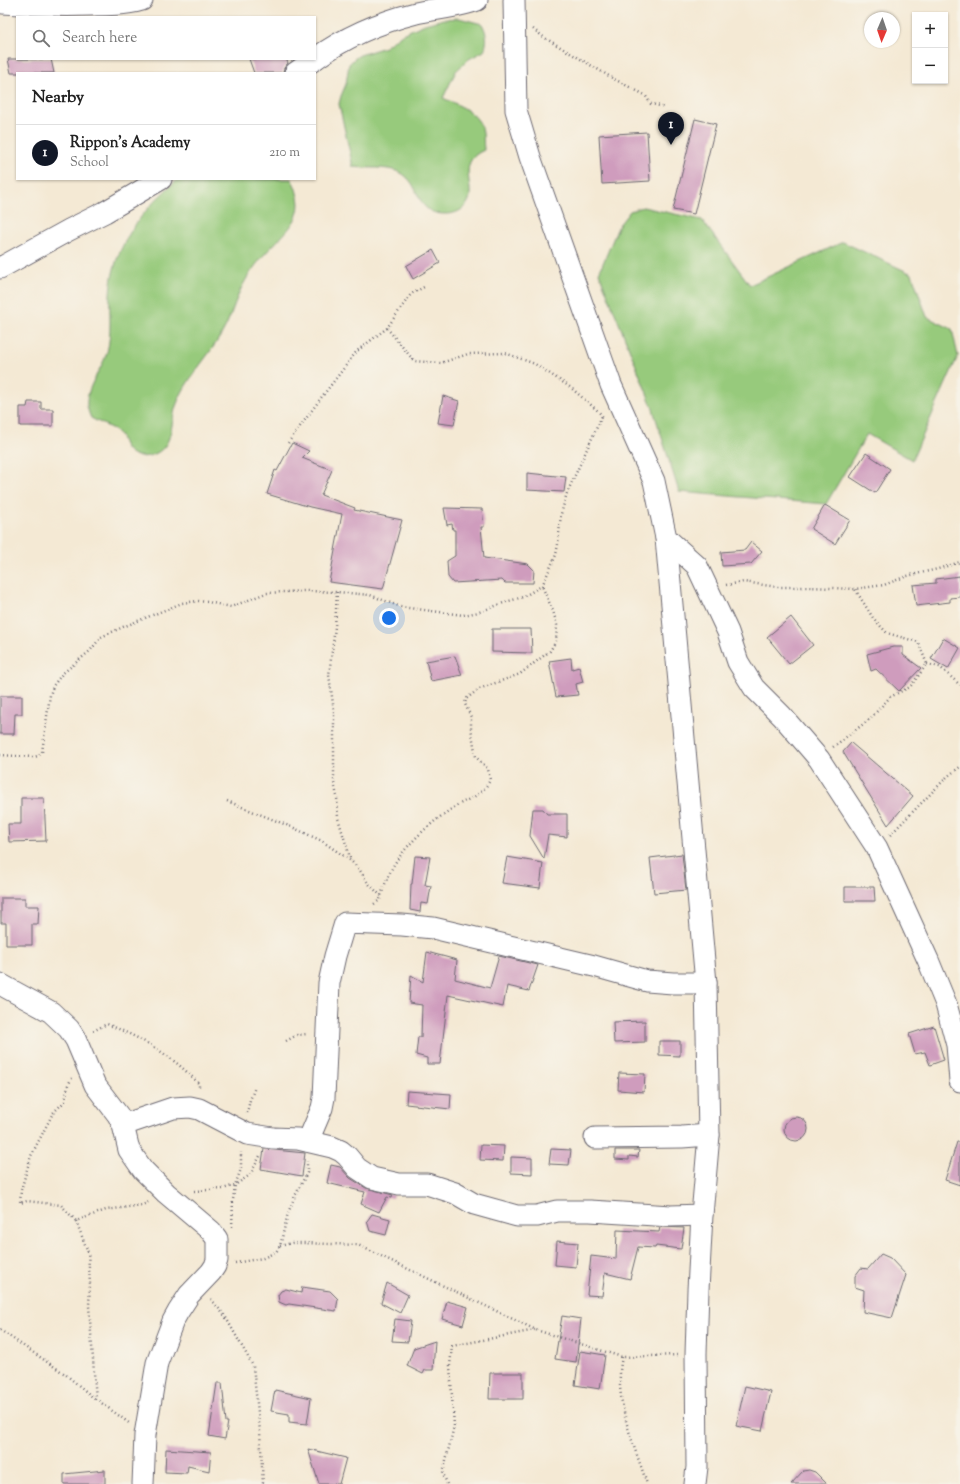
<!DOCTYPE html>
<meta charset="utf-8">
<style>
body{margin:0;font-family:"Sorts Mill Goudy",serif;background:#f6f6f6;color:#222}
.controls{position:absolute;right:12px;top:12px;display:grid;overflow:hidden;border-radius:0px;box-shadow:0 1px 3px #0004}
.controls button{width:36px;height:36px;display:grid;place-items:center;padding:0;border:0;border-bottom:1px solid #e0e0e0;background:#fff;color:#222;font:20px sans-serif}
.compass{position:absolute;left:864px;top:12px;width:36px;height:36px;border-radius:50%;background:#fff;box-shadow:0 1px 3px #0004;rotate:182deg}
.you{position:absolute;left:389px;top:618px;width:14px;height:14px;margin:-10px;border:3px solid #fff;border-radius:50%;background:#1a73e8;box-shadow:0 0 0 6px #1a73e833}
.badge{display:grid;place-items:center;width:26px;height:26px;border-radius:50%;background:#111827;color:#fff;font-size:13px;font-weight:700}
.pin{position:absolute;translate:-50% -33px;filter:drop-shadow(0 1px 2px #0008)}
.pin::after{content:'';position:absolute;top:21px;width:14px;height:12px;background:inherit;clip-path:polygon(0 0,100% 0,50% 100%)}
.list{margin:0;padding:0;list-style:none}
h2{display:flex;justify-content:space-between;align-items:center;height:52px;margin:0;padding:0 16px;font-size:17px}
h2 small{font-size:13px;font-weight:400;color:#767676}
.list li{display:grid;grid-template-columns:26px 1fr auto;gap:12px;align-items:center;box-sizing:border-box;height:56px;padding:0 16px;border-top:1px solid #e0e0e0}
.list b{display:block;font-size:15px;white-space:nowrap}
.list p{margin:0;font-size:13px;white-space:nowrap;color:#767676}
.list em{font-size:13px;font-style:normal;color:#767676}
.icon{flex:none;width:22px;height:22px;fill:none;stroke:currentColor;stroke-width:2;stroke-linecap:round;stroke-linejoin:round}
.map{position:relative;flex:none;width:960px;height:1484px;overflow:hidden}
.search{position:absolute;background:#fff;box-shadow:0 1px 3px #0004;left:16px;top:16px;width:300px;height:44px;display:flex;align-items:center;gap:10px;box-sizing:border-box;padding:0 14px;border-radius:0px;color:#767676;font-size:15px}
.panel{position:absolute;background:#fff;box-shadow:0 1px 3px #0004;left:16px;top:72px;width:300px;height:108px;border-radius:0px}
.map>svg:first-child{display:block}
.green{fill:#97ca7b;stroke:#5c765b}
.building{fill:#cf9cbd}
.lines{fill:none;stroke-linecap:round;stroke-linejoin:round}
.minor-casing{stroke:#6c6871;stroke-width:23}
.path{stroke:#6c6871;stroke-width:2.5;stroke-dasharray:1 3;stroke-linecap:butt}
.minor{stroke:#fff;stroke-width:21}
</style>
<div class="map">
<svg width="960" height="1484" viewBox="0 0 960 1484">
<rect width="100%" height="100%" fill="#f7f3e8"/>
<filter id="ink" filterUnits="userSpaceOnUse"><feTurbulence type="fractalNoise" baseFrequency=".025" numOctaves="2"/><feDisplacementMap in="SourceGraphic" scale="8" xChannelSelector="R" yChannelSelector="G"/><feConvolveMatrix kernelMatrix="1 2 1 2 8 2 1 2 1" color-interpolation-filters="sRGB"/></filter>
<filter id="wash" filterUnits="userSpaceOnUse"><feTurbulence type="fractalNoise" baseFrequency=".012" numOctaves="4" result="noise"/><feDisplacementMap in="SourceGraphic" scale="16" xChannelSelector="R" yChannelSelector="G"/><feGaussianBlur stdDeviation="0.9" result="paint"/><feColorMatrix in="noise" values="0 0 0 0 0 0 0 0 0 0 0 0 0 0 0 0 0 1.4 0 .05"/><feComposite in="paint" operator="in"/></filter>
<g filter="url(#wash)">
<rect width="100%" height="100%" fill="#f4e9d4"/>
<g class="green">
<path d="M 459,18 L 482,24 C 487,33 488,41 484,51 L 469,59 L 456,71 L 443,98 C 458,105 476,111 482,128 C 484,135 483,143 484,150 C 454,163 478,188 467,204 C 462,211 454,214 446,214 C 413,215 423,183 399,172 C 385,166 368,169 353,167 L 339,104 L 341,96 L 346,84 L 349,64 L 355,58 L 360,55 L 385,47 L 402,34 L 425,24 L 444,19 Z"/>
<path d="M 179,179 L 291,179 C 294,183 296,188 297,193 C 307,223 275,239 260,260 C 252,269 244,282 239,293 C 233,307 229,322 221,335 C 207,359 185,380 176,406 C 170,424 174,448 152,455 C 142,459 129,456 124,445 C 122,441 121,435 117,432 C 111,427 98,422 91,418 C 89,414 88,410 87,406 C 85,388 103,368 107,352 C 112,333 109,313 110,294 C 112,247 144,207 179,179 Z"/>
<path d="M 643,207 L 702,220 L 750,285 L 843,242 L 912,274 L 927,317 L 952,329 L 958,356 L 912,460 L 867,434 L 826,504 L 679,492 L 652,406 L 599,273 L 619,225 L 630,211 Z"/>
</g>
<g id="blocks">
<g class="building">
<path d="M 8,59 L 51,59 L 54,73 L 11,73 Z"/>
<path d="M 249,59 L 286,59 L 288,63 L 284,68 L 283,72 L 281,73 L 254,73 Z"/>
<path d="M 695,119 L 716,124 L 694,214 L 673,210 Z"/>
<path d="M 647,132 L 650,181 L 602,184 L 599,135 Z"/>
<path d="M 433,250 L 440,263 L 413,279 L 406,266 Z"/>
<path d="M 443,396 L 459,401 L 454,425 L 438,423 Z"/>
<path d="M 28,402 L 41,402 L 41,409 L 53,409 L 53,426 L 20,426 L 20,407 L 27,407 Z"/>
<path d="M 292,443 L 309,451 L 302,458 L 332,470 L 321,495 L 355,508 L 354,510 L 402,520 L 383,589 L 329,582 L 342,514 L 310,507 L 267,494 L 275,470 L 277,471 Z"/>
<path d="M 866,453 L 890,469 L 875,493 L 850,477 Z"/>
<path d="M 527,473 L 566,477 L 564,492 L 527,490 Z"/>
<path d="M 825,505 L 850,520 L 835,544 L 811,529 Z"/>
<path d="M 444,508 L 482,509 L 484,527 L 481,527 L 484,558 L 528,564 L 534,570 L 533,583 L 505,583 L 502,580 L 453,583 L 448,577 L 447,561 L 455,556 L 455,530 L 453,530 L 452,524 L 447,525 Z"/>
<path d="M 751,542 L 762,551 L 751,564 L 722,566 L 721,552 L 745,550 Z"/>
<path d="M 960,576 L 960,597 L 950,598 L 950,602 L 916,606 L 913,585 L 936,583 L 936,579 Z"/>
<path d="M 791,617 L 813,645 L 789,664 L 767,637 Z"/>
<path d="M 492,629 L 531,629 L 532,653 L 492,652 Z"/>
<path d="M 943,638 L 960,648 L 948,669 L 931,659 Z"/>
<path d="M 893,647 L 903,647 L 903,655 L 921,668 L 899,691 L 876,669 L 871,671 L 867,654 Z"/>
<path d="M 455,656 L 462,675 L 431,681 L 426,661 Z"/>
<path d="M 571,658 L 572,669 L 579,667 L 583,682 L 576,684 L 578,695 L 556,697 L 549,661 Z"/>
<path d="M 0,696 L 22,696 L 22,714 L 15,714 L 14,734 L 0,734 Z"/>
<path d="M 851,743 L 913,796 L 888,825 L 843,752 Z"/>
<path d="M 21,798 L 44,798 L 46,841 L 9,842 L 8,824 L 21,824 Z"/>
<path d="M 533,809 L 543,809 L 547,814 L 567,814 L 567,837 L 548,835 L 544,859 L 530,836 Z"/>
<path d="M 682,854 L 686,890 L 654,893 L 650,858 Z"/>
<path d="M 415,856 L 430,857 L 425,885 L 431,886 L 428,904 L 421,903 L 420,912 L 410,910 L 411,884 L 412,884 Z"/>
<path d="M 507,857 L 543,863 L 540,888 L 502,883 Z"/>
<path d="M 845,887 L 874,887 L 875,901 L 845,901 Z"/>
<path d="M 1,898 L 25,898 L 25,906 L 39,906 L 38,924 L 32,924 L 32,945 L 6,945 L 6,923 L 1,923 Z"/>
<path d="M 427,952 L 457,960 L 455,979 L 490,988 L 499,956 L 538,965 L 529,991 L 507,986 L 503,1007 L 448,995 L 440,1064 L 427,1064 L 427,1058 L 416,1055 L 418,1037 L 421,1037 L 422,1005 L 409,1003 L 411,975 L 423,982 Z"/>
<path d="M 645,1021 L 645,1042 L 614,1043 L 613,1022 Z"/>
<path d="M 934,1026 L 944,1060 L 930,1065 L 925,1052 L 915,1054 L 909,1034 Z"/>
<path d="M 659,1041 L 680,1041 L 680,1056 L 659,1055 Z"/>
<path d="M 619,1073 L 645,1074 L 644,1092 L 618,1090 Z"/>
<path d="M 407,1091 L 451,1094 L 450,1109 L 406,1104 Z"/>
<circle cx="796" cy="1129" r="12"/>
<path d="M 957,1142 L 960,1142 L 960,1185 L 945,1180 Z"/>
<path d="M 481,1145 L 504,1146 L 503,1161 L 480,1160 Z"/>
<path d="M 264,1149 L 305,1153 L 302,1176 L 261,1169 Z"/>
<path d="M 551,1149 L 571,1150 L 569,1165 L 549,1164 Z"/>
<path d="M 615,1150 L 639,1150 L 638,1157 L 629,1156 L 629,1160 L 615,1159 Z"/>
<path d="M 511,1157 L 532,1158 L 532,1174 L 511,1173 Z"/>
<path d="M 331,1165 L 340,1167 L 350,1178 L 366,1188 L 393,1195 L 392,1198 L 387,1197 L 379,1212 L 361,1204 L 365,1192 L 327,1183 Z"/>
<path d="M 372,1214 L 390,1219 L 386,1235 L 370,1231 L 367,1221 Z"/>
<path d="M 660,1227 L 684,1228 L 681,1249 L 656,1246 L 655,1248 L 638,1247 L 630,1279 L 605,1273 L 602,1296 L 587,1295 L 591,1256 L 616,1259 L 617,1230 L 659,1232 Z"/>
<path d="M 557,1241 L 578,1243 L 576,1267 L 555,1265 Z"/>
<path d="M 881,1254 L 890,1258 L 906,1275 L 892,1318 L 863,1312 L 864,1290 L 855,1287 L 855,1276 L 861,1268 L 868,1269 Z"/>
<path d="M 387,1283 L 408,1295 L 400,1313 L 381,1303 Z"/>
<path d="M 302,1287 L 330,1291 L 338,1299 L 336,1311 L 289,1304 L 286,1305 L 279,1302 L 278,1295 L 281,1291 L 286,1289 L 301,1293 Z"/>
<path d="M 447,1301 L 468,1307 L 463,1325 L 442,1319 Z"/>
<path d="M 562,1316 L 581,1319 L 576,1362 L 555,1359 Z"/>
<path d="M 395,1319 L 411,1321 L 408,1342 L 392,1341 Z"/>
<path d="M 435,1341 L 433,1370 L 425,1370 L 423,1374 L 407,1366 L 414,1348 Z"/>
<path d="M 580,1351 L 605,1355 L 600,1389 L 575,1385 Z"/>
<path d="M 490,1373 L 523,1373 L 523,1399 L 489,1399 Z"/>
<path d="M 217,1383 L 222,1383 L 226,1422 L 228,1422 L 225,1439 L 209,1436 Z"/>
<path d="M 745,1386 L 771,1392 L 762,1431 L 736,1426 Z"/>
<path d="M 275,1390 L 311,1398 L 307,1424 L 289,1422 L 289,1414 L 271,1411 Z"/>
<path d="M 166,1449 L 211,1452 L 209,1471 L 188,1466 L 187,1473 L 165,1472 Z"/>
<path d="M 308,1449 L 346,1458 L 339,1484 L 319,1484 Z"/>
<path d="M 105,1470 L 105,1484 L 64,1484 L 64,1474 Z"/>
<path d="M 809,1470 L 815,1472 L 827,1484 L 791,1484 L 803,1471 Z"/>
</g>
</g>
</g>
<g filter="url(#ink)">
<use href="#blocks" fill-opacity="0" stroke="#6c6871" stroke-width="1"/>
<g class="lines">
<defs>
<g id="minor">
<path d="M 514,0 L 516,110 L 530,157 L 611,385 L 654,481 L 666,538 L 706,983 L 709,1135 L 702,1215 L 698,1290 L 696,1354 L 697,1467 L 695,1484"/>
<path d="M 3,3 C 32,5 61,6 90,5 C 107,5 125,5 142,0"/>
<path d="M 315,59 C 345,37 380,22 416,13 C 434,9 460,7 477,0"/>
<path d="M 295,73 L 315,59"/>
<path d="M 0,268 L 69,230 L 105,212 L 161,179"/>
<path d="M 666,538 L 697,566 L 728,632 L 738,662 L 754,688 L 782,716 L 819,759 L 877,848 L 928,960 L 946,1004 L 957,1045 L 960,1081"/>
<path d="M 0,984 L 51,1012 L 69,1029 L 76,1040 L 95,1085 L 118,1115 L 123,1125 L 129,1150 L 143,1170 L 166,1193 L 211,1231 L 217,1239 L 217,1260 L 215,1266 L 211,1272 L 189,1295 L 178,1312 L 173,1321 L 157,1363 L 145,1435 L 143,1484"/>
<path d="M 123,1125 L 173,1108 L 190,1107 L 199,1109 L 247,1134 L 273,1138 L 298,1139 L 332,1147 L 341,1151 L 347,1156 L 357,1168 L 372,1178 L 399,1184 L 427,1184 L 455,1193 L 474,1204 L 517,1216 L 537,1216 L 557,1211 L 590,1211 L 671,1216 L 702,1215"/>
<path d="M 595,1138 L 682,1137 L 709,1135"/>
<path d="M 308,1141 L 322,1108 L 324,1098 L 329,983 L 335,956 L 345,923 L 402,925 L 433,928 L 594,966 L 647,981 L 673,983 L 706,983"/>
</g>
</defs>
<use href="#minor" class="minor-casing"/>
<g class="path">
<path d="M 533,29 L 545,38 L 614,79 L 645,95 L 651,104 L 665,107"/>
<path d="M 387,328 L 414,361 L 441,363 L 468,354 L 505,353 L 535,364 L 570,387 L 598,411 L 603,417"/>
<path d="M 288,443 L 321,398 L 357,351 L 387,328 L 411,294 L 424,287"/>
<path d="M 726,585 L 744,582 L 777,587 L 809,587 L 855,589 L 884,585 L 907,576 L 938,569 L 960,562"/>
<path d="M 337,592 L 335,627 L 329,675 L 334,711 L 334,783 L 337,796 L 338,818 L 351,861"/>
<path d="M 927,664 L 940,667 L 960,685"/>
<path d="M 833,747 L 870,719 L 890,697 L 910,687 L 927,664 L 918,642 L 887,633 L 873,618 L 855,589"/>
<path d="M 0,755 L 34,757 L 38,756 L 42,752 L 50,695 L 53,686 L 62,674 L 90,651 L 101,637 L 123,627 L 182,603 L 198,601 L 208,602 L 231,607 L 266,593 L 304,591 L 337,592 L 370,595 L 401,607 L 463,615 L 479,612 L 509,601 L 523,597 L 538,588 L 542,586 L 556,555 L 558,544 L 561,514 L 567,493 L 602,416"/>
<path d="M 227,801 L 294,828 L 322,841 L 351,861 L 359,869 L 368,883 L 381,896"/>
<path d="M 890,835 L 948,776 L 960,767"/>
<path d="M 374,904 L 380,900 C 382,890 391,868 397,860 C 412,839 434,820 456,806 C 471,797 481,797 490,780 L 488,769 L 476,757 L 471,728 L 471,717 L 465,704 L 466,699 L 479,689 L 520,674 L 550,651 L 556,641 L 557,625 L 553,611 L 542,586"/>
<path d="M 93,1031 L 107,1024 C 143,1039 172,1055 199,1084 L 199,1089"/>
<path d="M 286,1041 L 297,1035 L 308,1034"/>
<path d="M 72,1078 L 68,1085 L 65,1101 L 53,1113 L 31,1156 L 21,1190 L 20,1203 L 27,1201 L 61,1205 L 76,1221 L 106,1210 L 143,1205 L 148,1202"/>
<path d="M 247,1113 L 250,1100 L 255,1087"/>
<path d="M 194,1191 L 223,1189 L 235,1185 L 250,1175 L 260,1156"/>
<path d="M 76,1221 L 88,1252 L 90,1284 L 89,1306 L 96,1399 L 129,1423"/>
<path d="M 232,1227 L 233,1200 L 235,1185 L 241,1169 L 241,1152"/>
<path d="M 280,1246 L 292,1243 L 304,1243 L 358,1245 L 536,1330 L 622,1357 L 677,1355"/>
<path d="M 235,1263 L 263,1258 L 276,1252 L 280,1246 L 288,1213 L 295,1196 L 307,1173 L 307,1161"/>
<path d="M 211,1299 L 225,1316 L 253,1366 L 260,1431 L 263,1484"/>
<path d="M 0,1330 L 65,1374 L 95,1399"/>
<path d="M 622,1357 C 613,1400 634,1444 647,1484"/>
<path d="M 447,1484 L 443,1473 L 454,1426 L 450,1366 L 452,1346 L 535,1330"/>
</g>
<use href="#minor" class="minor"/>
</g>
</g>
</svg>
<div class="controls">
<button>+</button>
<button>−</button>
</div>
<svg class="compass" viewBox="-18 -18 36 36"><path d="M0-13l5 13h-10z" fill="#e53935"/><path d="M0 13l5-13h-10z" fill="#767676"/></svg>
<div class="you"></div>
<div class="pin badge" style="left:671px;top:145px">1</div>
<div class="search"><svg class="icon" aria-label="search" viewBox="0 0 24 24"><circle cx="10" cy="10" r="6"/><path d="M15 15l6 6"/></svg>Search here</div>
<section class="panel">
<h2>Nearby<small></small></h2>
<ul class="list">
<li><span class="badge">1</span><div><b>Rippon's Academy</b><p>School</p></div><em>210 m</em></li>
</ul>
</section>
</div>
